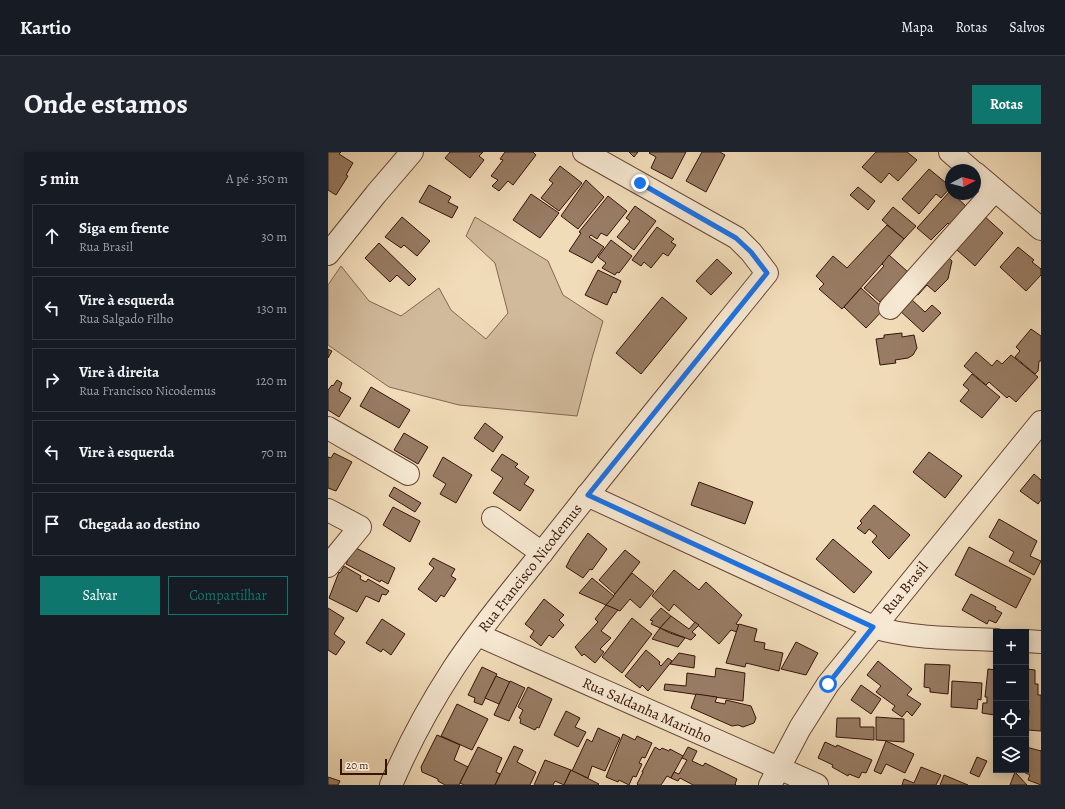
<!DOCTYPE html>
<html lang="pt">
<meta charset="utf-8">
<style>
body{margin:0;font-family:Alegreya,serif;background:#20242c;color:#f1f3f6}
.controls{position:absolute;right:12px;bottom:12px;display:grid;overflow:hidden;border-radius:0px;box-shadow:0 2px 10px #0003}
.controls button{width:36px;height:36px;display:grid;place-items:center;padding:0;border:0;border-bottom:1px solid #363941;background:#171b24;color:#f1f3f6;font:20px sans-serif}
.compass{position:absolute;left:617px;top:12px;width:36px;height:36px;border-radius:50%;background:#171b24;box-shadow:0 2px 10px #0003;rotate:83deg}
.scale{position:absolute;left:12px;bottom:10px;width:47px;box-sizing:border-box;padding-left:4px;border:2px solid #371408;border-top:0;font-size:11px;line-height:14px;white-space:nowrap;color:#371408;-webkit-text-stroke:3px #f6e8d2;paint-order:stroke}
.stop{position:absolute;width:12px;height:12px;margin:-9px;border:3px solid #1a73e8;border-radius:50%;background:#fff}
.stop.end{background:#1a73e8;border-color:#fff;box-shadow:0 1px 4px #0008}
.list{margin:0;padding:0;list-style:none}
h2{display:flex;justify-content:space-between;align-items:center;height:52px;margin:0;padding:0 16px;font-size:17px}
h2 small{font-size:13px;font-weight:400;color:#9ea1a6}
.list li{display:grid;grid-template-columns:26px 1fr auto;gap:12px;align-items:center;box-sizing:border-box;height:64px;margin:0 8px 8px;padding:0 8px;border:1px solid #363941;border-radius:0px}
.list b{display:block;font-size:15px;white-space:nowrap}
.list p{margin:0;font-size:13px;white-space:nowrap;color:#9ea1a6}
.list em{font-size:13px;font-style:normal;color:#9ea1a6}
.actions{display:flex;gap:8px;padding:12px 16px}
.actions a{flex:1;padding:9px 0;border:1px solid #0f766e;border-radius:0px;text-align:center;font-size:14px;color:#0f766e}
.actions .main{background:#0f766e;color:#fff}
.icon{flex:none;width:22px;height:22px;fill:none;stroke:currentColor;stroke-width:2;stroke-linecap:round;stroke-linejoin:round}
.map{position:relative;flex:none;width:713px;height:633px;overflow:hidden;border-radius:0px}
header{display:flex;align-items:center;gap:24px;box-sizing:border-box;height:56px;padding:0 20px;background:#171b24;border-bottom:1px solid #363941}
header strong{font-size:19px}
nav{display:flex;gap:22px;margin-inline-start:auto;font-size:14px}
.intro{display:flex;align-items:center;justify-content:space-between;box-sizing:border-box;height:96px;padding:0 24px}
h1{margin:0;font-size:28px}
.button{padding:10px 18px;border-radius:0px;background:#0f766e;color:#fff;font-size:14px;font-weight:700}
main{display:flex;gap:24px;padding:0 24px}
aside{flex:1;background:#171b24;border-radius:0px;box-shadow:0 2px 10px #0003}
.map>svg:first-child{display:block}
.green{fill:#d1ba9b;stroke:#846752}
.building{fill:#987c64;stroke:#371408}
.lines{fill:none;stroke-linecap:round;stroke-linejoin:round}
.minor-casing{stroke:#664634;stroke-width:24}
.minor{stroke:#f6e8d2;stroke-width:22}
.route{stroke:#1a73e8;stroke-width:5}
.labels{text-anchor:middle;dominant-baseline:central;stroke-width:3.5;stroke-linejoin:round;paint-order:stroke}
.street-label{font-size:15px;fill:#371408;stroke:#f6e8d2}
</style>
<header>
<strong>Kartio</strong>
<nav><a>Mapa</a><a>Rotas</a><a>Salvos</a></nav>
</header>
<div class="intro"><h1>Onde estamos</h1><a class="button">Rotas</a></div>
<main>
<aside>
<h2>5 min<small>A pé · 350 m</small></h2>
<ul class="list">
<li><svg class="icon" aria-label="ahead" viewBox="0 0 24 24"><path d="M12 20V5M6 11l6-6 6 6"/></svg><div><b>Siga em frente</b><p>Rua Brasil</p></div><em>30 m</em></li>
<li><svg class="icon" aria-label="left" viewBox="0 0 24 24"><path d="M17 20v-9H6M10 6l-5 5 5 5"/></svg><div><b>Vire à esquerda</b><p>Rua Salgado Filho</p></div><em>130 m</em></li>
<li><svg class="icon" aria-label="right" viewBox="0 0 24 24"><path d="M7 20v-9h11M14 6l5 5-5 5"/></svg><div><b>Vire à direita</b><p>Rua Francisco Nicodemus</p></div><em>120 m</em></li>
<li><svg class="icon" aria-label="left" viewBox="0 0 24 24"><path d="M17 20v-9H6M10 6l-5 5 5 5"/></svg><div><b>Vire à esquerda</b></div><em>70 m</em></li>
<li><svg class="icon" aria-label="arrive" viewBox="0 0 24 24"><path d="M6 21V4h12l-3 4 3 4H6"/></svg><div><b>Chegada ao destino</b></div></li>
</ul>
<div class="actions"><a class="main">Salvar</a><a>Compartilhar</a></div>
</aside>
<div class="map">
<svg width="713" height="633" viewBox="0 0 713 633">
<rect width="100%" height="100%" fill="#f1dcb9"/>
<filter id="stains"><feTurbulence type="fractalNoise" baseFrequency=".005" numOctaves="4"/><feColorMatrix values="0 0 0 0 .2 0 0 0 0 .09 0 0 0 0 .02 0 0 0 .5 -.17"/></filter>
<radialGradient id="worn" r=".72"><stop offset=".6" stop-color="#630" stop-opacity="0"/><stop offset="1" stop-color="#630" stop-opacity=".3"/></radialGradient>
<path class="green" d="M 147,65 L 220,109 L 235,143 L 275,169 L 264,206 L 249,264 L 131,253 L 61,235 L 0,193 L 0,133 L 13,114 L 41,149 L 73,164 L 111,136 L 123,158 L 158,187 L 180,161 L 167,111 L 138,84 Z"/>
<g class="building">
<path d="M 0,0 L 13,0 L 11,2 L 25,11 L 18,23 L 20,24 L 8,43 L 0,38 Z"/>
<path d="M 122,0 L 155,0 L 151,4 L 156,8 L 142,26 L 117,6 Z"/>
<path d="M 177,0 L 205,0 L 208,3 L 185,33 L 180,29 L 171,39 L 164,34 L 170,28 L 163,24 L 175,8 L 172,7 Z"/>
<path d="M 301,0 L 310,0 L 306,5 Z"/>
<path d="M 322,0 L 358,0 L 344,27 L 323,16 L 328,5 L 321,1 Z"/>
<path d="M 374,0 L 392,0 L 397,3 L 378,40 L 358,29 Z"/>
<path d="M 548,0 L 579,0 L 589,8 L 570,29 L 561,21 L 553,31 L 534,15 Z"/>
<path d="M 232,14 L 254,31 L 231,59 L 213,46 L 225,31 L 221,28 Z"/>
<path d="M 601,17 L 623,35 L 613,46 L 608,42 L 591,62 L 574,47 Z"/>
<path d="M 258,28 L 276,45 L 250,77 L 233,64 Z"/>
<path d="M 101,33 L 123,45 L 120,50 L 130,55 L 124,66 L 91,50 Z"/>
<path d="M 530,35 L 547,49 L 540,58 L 522,43 Z"/>
<path d="M 622,39 L 641,57 L 624,76 L 620,71 L 603,88 L 589,76 Z"/>
<path d="M 203,42 L 231,61 L 212,86 L 185,68 Z"/>
<path d="M 280,44 L 299,59 L 279,84 L 273,81 L 269,87 L 263,83 L 261,85 L 276,95 L 264,111 L 241,99 L 253,81 L 251,80 Z"/>
<path d="M 307,54 L 328,69 L 306,98 L 289,85 L 302,69 L 298,66 Z"/>
<path d="M 565,55 L 588,74 L 576,87 L 554,68 Z"/>
<path d="M 655,63 L 675,81 L 647,114 L 629,98 L 632,94 L 630,91 Z"/>
<path d="M 74,65 L 102,89 L 89,104 L 76,93 L 73,96 L 57,85 Z"/>
<path d="M 559,73 L 576,87 L 514,157 L 491,137 L 496,132 L 488,124 L 505,104 L 519,116 Z"/>
<path d="M 329,75 L 346,87 L 343,90 L 348,93 L 340,104 L 335,101 L 323,116 L 316,110 L 313,114 L 304,108 Z"/>
<path d="M 283,88 L 304,104 L 291,121 L 289,120 L 287,123 L 274,116 L 278,111 L 270,105 Z"/>
<path d="M 51,91 L 88,127 L 81,134 L 69,123 L 62,130 L 37,106 Z"/>
<path d="M 690,95 L 706,108 L 704,110 L 713,117 L 713,123 L 698,139 L 672,115 Z"/>
<path d="M 561,103 L 580,120 L 561,151 L 555,146 L 552,150 L 536,136 L 556,114 L 554,112 Z"/>
<path d="M 618,103 L 624,109 L 620,127 L 607,140 L 599,133 L 590,143 L 588,142 L 583,147 L 597,160 L 604,153 L 613,161 L 595,180 L 570,157 Z"/>
<path d="M 389,107 L 404,121 L 383,143 L 368,129 Z"/>
<path d="M 270,118 L 293,129 L 288,141 L 285,140 L 279,153 L 257,143 Z"/>
<path d="M 533,136 L 556,157 L 538,176 L 516,155 Z"/>
<path d="M 334,145 L 359,166 L 313,222 L 288,201 Z"/>
<path d="M 703,177 L 713,184 L 713,209 L 711,209 L 710,219 L 707,222 L 687,205 L 692,199 L 688,195 Z"/>
<path d="M 574,181 L 574,185 L 586,183 L 589,196 L 585,203 L 580,206 L 567,208 L 568,211 L 552,213 L 548,187 L 556,186 L 556,183 Z"/>
<path d="M 0,197 L 4,199 L 0,206 Z"/>
<path d="M 648,200 L 664,214 L 669,208 L 674,212 L 683,203 L 710,225 L 688,250 L 681,244 L 679,246 L 661,230 L 658,233 L 636,214 Z"/>
<path d="M 644,222 L 672,245 L 654,266 L 632,249 L 641,238 L 635,233 Z"/>
<path d="M 9,228 L 14,231 L 11,239 L 23,246 L 11,265 L 0,258 L 0,238 L 4,233 L 5,234 Z"/>
<path d="M 43,235 L 82,258 L 71,276 L 32,254 Z"/>
<path d="M 157,271 L 175,285 L 165,300 L 146,286 Z"/>
<path d="M 76,281 L 100,295 L 90,312 L 66,298 Z"/>
<path d="M 601,300 L 634,324 L 617,346 L 585,320 Z"/>
<path d="M 6,301 L 24,310 L 8,339 L 0,336 L 0,305 L 3,306 Z"/>
<path d="M 174,302 L 190,312 L 187,315 L 201,325 L 196,332 L 206,338 L 192,359 L 165,341 L 175,326 L 163,318 Z"/>
<path d="M 115,305 L 144,323 L 128,351 L 112,342 L 118,332 L 105,324 Z"/>
<path d="M 706,322 L 713,328 L 713,348 L 710,352 L 692,339 Z"/>
<path d="M 371,330 L 425,350 L 417,372 L 363,353 Z"/>
<path d="M 66,335 L 93,351 L 87,360 L 61,344 Z"/>
<path d="M 546,353 L 582,383 L 561,407 L 544,390 L 549,384 L 541,377 L 537,382 L 529,376 L 534,371 L 532,369 Z"/>
<path d="M 65,355 L 92,369 L 82,390 L 55,373 Z"/>
<path d="M 671,367 L 709,389 L 702,404 L 713,409 L 706,423 L 681,409 L 686,400 L 661,385 Z"/>
<path d="M 260,381 L 279,397 L 264,418 L 262,417 L 255,426 L 238,415 L 243,405 Z"/>
<path d="M 505,387 L 544,420 L 526,441 L 488,407 Z"/>
<path d="M 26,395 L 67,416 L 60,432 L 53,428 L 52,430 L 18,412 Z"/>
<path d="M 641,395 L 703,427 L 688,456 L 627,423 Z"/>
<path d="M 297,398 L 312,410 L 287,442 L 271,428 Z"/>
<path d="M 105,406 L 127,417 L 123,424 L 128,427 L 116,445 L 113,443 L 108,450 L 90,437 L 106,416 L 101,412 Z"/>
<path d="M 16,414 L 33,424 L 32,427 L 38,430 L 40,427 L 61,439 L 58,443 L 54,442 L 51,450 L 38,444 L 29,460 L 1,446 L 11,420 L 12,421 Z"/>
<path d="M 346,418 L 371,438 L 378,430 L 414,463 L 408,472 L 411,473 L 409,480 L 403,478 L 391,492 L 346,452 L 341,459 L 324,444 Z"/>
<path d="M 304,421 L 326,439 L 312,456 L 302,447 L 292,459 L 278,453 Z"/>
<path d="M 264,426 L 286,444 L 278,453 L 251,441 Z"/>
<path d="M 643,442 L 668,455 L 667,457 L 674,461 L 668,471 L 661,468 L 659,472 L 634,458 Z"/>
<path d="M 216,447 L 236,463 L 231,468 L 236,473 L 225,486 L 221,483 L 213,494 L 202,485 L 206,479 L 197,472 Z"/>
<path d="M 278,453 L 290,458 L 273,479 L 283,486 L 272,497 L 276,500 L 267,511 L 256,502 L 254,504 L 247,495 L 270,470 L 267,467 Z"/>
<path d="M 0,456 L 16,466 L 6,482 L 17,490 L 8,503 L 0,498 Z"/>
<path d="M 333,456 L 343,464 L 332,476 L 323,472 L 325,469 L 322,468 Z"/>
<path d="M 343,464 L 361,477 L 367,470 L 371,473 L 364,480 L 368,483 L 363,488 L 332,476 Z"/>
<path d="M 304,466 L 324,482 L 294,521 L 274,505 Z"/>
<path d="M 54,467 L 77,482 L 63,503 L 55,497 L 53,500 L 38,491 Z"/>
<path d="M 411,472 L 429,477 L 426,489 L 437,491 L 436,497 L 455,501 L 451,519 L 418,511 L 417,515 L 398,511 Z"/>
<path d="M 332,476 L 342,481 L 357,486 L 350,495 L 324,487 Z"/>
<path d="M 468,490 L 490,501 L 478,523 L 453,517 Z"/>
<path d="M 318,498 L 332,510 L 331,512 L 333,514 L 340,506 L 344,509 L 320,539 L 314,533 L 312,536 L 297,524 Z"/>
<path d="M 351,501 L 367,504 L 366,516 L 342,512 Z"/>
<path d="M 550,509 L 584,537 L 579,543 L 593,552 L 584,564 L 579,559 L 574,565 L 564,558 L 567,554 L 548,540 L 553,534 L 539,523 Z"/>
<path d="M 597,512 L 622,513 L 620,542 L 602,540 L 602,536 L 596,535 Z"/>
<path d="M 154,515 L 169,522 L 154,553 L 146,550 L 147,546 L 140,543 Z"/>
<path d="M 388,516 L 417,521 L 415,549 L 336,538 L 337,532 L 358,534 L 359,521 L 387,525 Z"/>
<path d="M 660,517 L 668,518 L 668,552 L 666,563 L 654,561 L 655,551 L 659,551 L 659,545 L 657,545 Z"/>
<path d="M 698,517 L 707,518 L 707,532 L 710,532 L 710,543 L 713,543 L 713,579 L 700,578 L 701,558 L 698,558 Z"/>
<path d="M 168,524 L 182,530 L 171,552 L 157,546 Z"/>
<path d="M 182,529 L 197,536 L 181,569 L 166,563 Z"/>
<path d="M 624,529 L 654,531 L 653,548 L 650,547 L 649,557 L 623,555 Z"/>
<path d="M 533,533 L 553,547 L 543,562 L 523,548 Z"/>
<path d="M 200,535 L 224,547 L 211,576 L 209,575 L 207,578 L 192,571 L 193,567 L 191,566 L 195,558 L 190,555 Z"/>
<path d="M 368,542 L 389,545 L 387,550 L 397,552 L 398,548 L 423,554 L 428,566 L 426,571 L 415,575 L 410,573 L 404,574 L 363,556 Z"/>
<path d="M 129,552 L 160,567 L 144,598 L 113,584 Z"/>
<path d="M 238,559 L 252,566 L 247,575 L 258,580 L 250,595 L 226,583 Z"/>
<path d="M 548,565 L 576,567 L 576,590 L 548,588 Z"/>
<path d="M 509,566 L 532,566 L 532,575 L 546,575 L 546,588 L 508,585 Z"/>
<path d="M 270,576 L 292,586 L 277,619 L 264,614 L 260,626 L 244,619 L 259,587 L 264,590 Z"/>
<path d="M 295,582 L 307,588 L 309,584 L 324,591 L 317,606 L 314,605 L 311,611 L 314,612 L 308,625 L 305,624 L 301,633 L 291,628 L 290,630 L 278,625 Z"/>
<path d="M 109,583 L 132,593 L 126,608 L 140,615 L 131,633 L 117,633 L 110,629 L 110,627 L 94,620 L 93,615 Z"/>
<path d="M 558,589 L 586,602 L 577,621 L 558,612 L 553,622 L 546,619 Z"/>
<path d="M 497,590 L 508,595 L 509,593 L 544,608 L 538,621 L 534,620 L 531,626 L 521,622 L 520,624 L 504,615 L 505,613 L 490,606 Z"/>
<path d="M 186,594 L 195,598 L 189,610 L 208,620 L 202,633 L 167,633 Z"/>
<path d="M 150,595 L 174,606 L 168,620 L 172,622 L 167,633 L 136,633 L 132,631 Z"/>
<path d="M 327,595 L 332,598 L 334,596 L 341,599 L 342,597 L 355,604 L 343,626 L 339,624 L 333,633 L 310,633 L 309,632 L 315,620 L 314,620 Z"/>
<path d="M 360,595 L 369,599 L 364,609 L 375,614 L 377,611 L 409,627 L 407,632 L 408,633 L 365,633 L 352,626 L 350,629 L 343,626 L 346,620 L 351,622 L 359,608 L 354,606 Z"/>
<path d="M 698,595 L 713,599 L 713,598 L 713,633 L 700,628 L 702,623 L 691,618 L 698,618 Z"/>
<path d="M 649,605 L 659,609 L 651,625 L 642,621 Z"/>
<path d="M 217,608 L 243,618 L 236,633 L 227,629 L 225,633 L 206,633 Z"/>
<path d="M 593,615 L 613,623 L 608,633 L 574,633 L 576,627 L 586,631 Z"/>
<path d="M 243,618 L 271,632 L 270,633 L 236,633 Z"/>
<path d="M 687,620 L 699,633 L 682,633 Z"/>
<path d="M 616,623 L 640,633 L 612,633 Z"/>
<path d="M 0,625 L 12,629 L 10,633 L 0,633 Z"/>
</g>
<g class="lines">
<defs>
<g id="minor">
<path d="M 622,0 L 643,18"/>
<path d="M 647,21 L 713,77"/>
<path d="M 0,102 L 48,42 L 84,0"/>
<path d="M 562,156 L 667,38"/>
<path d="M 0,276 L 80,322"/>
<path d="M 259,343 L 545,475 C 585,487 626,486 668,488"/>
<path d="M 0,358 L 32,375 L 0,414"/>
<path d="M 165,366 L 214,401"/>
<path d="M 150,483 L 489,633"/>
<path d="M 698,489 L 713,490"/>
<path d="M 63,633 C 80,593 101,554 125,517 C 153,474 188,434 220,393 C 292,301 366,211 439,121 L 423,100 L 409,86 L 256,0"/>
<path d="M 442,633 L 472,576 L 500,532 L 713,270"/>
</g>
</defs>
<use href="#minor" class="minor-casing"/>
<use href="#minor" class="minor"/>
</g>
<g class="lines">
<path class="route" d="M 312,31 L 408,86 L 423,100 L 439,121 L 260,343 L 545,475 L 500,532"/>
</g>
<g class="labels">
<g class="street-label">
<text transform="translate(202 416) rotate(-52)">Rua Francisco Nicodemus</text>
<text transform="translate(577 436) rotate(-51)">Rua Brasil</text>
<text transform="translate(319 558) rotate(24)">Rua Saldanha Marinho</text>
</g>
</g>
<rect width="100%" height="100%" filter="url(#stains)"/>
<rect width="100%" height="100%" fill="url(#worn)"/>
</svg>
<div class="controls">
<button>+</button>
<button>−</button>
<button><svg class="icon" aria-label="locate" viewBox="0 0 24 24"><circle cx="12" cy="12" r="6"/><path d="M12 2v4M12 18v4M2 12h4M18 12h4"/></svg></button>
<button><svg class="icon" aria-label="layers" viewBox="0 0 24 24"><path d="M12 4l9 5-9 5-9-5zM3 14l9 5 9-5"/></svg></button>
</div>
<svg class="compass" viewBox="-18 -18 36 36"><path d="M0-13l5 13h-10z" fill="#e53935"/><path d="M0 13l5-13h-10z" fill="#9ea1a6"/></svg>
<div class="scale">20 m</div>
<div class="stop" style="left:500px;top:532px"></div>
<div class="stop end" style="left:312px;top:31px"></div>
</div>
</main>
